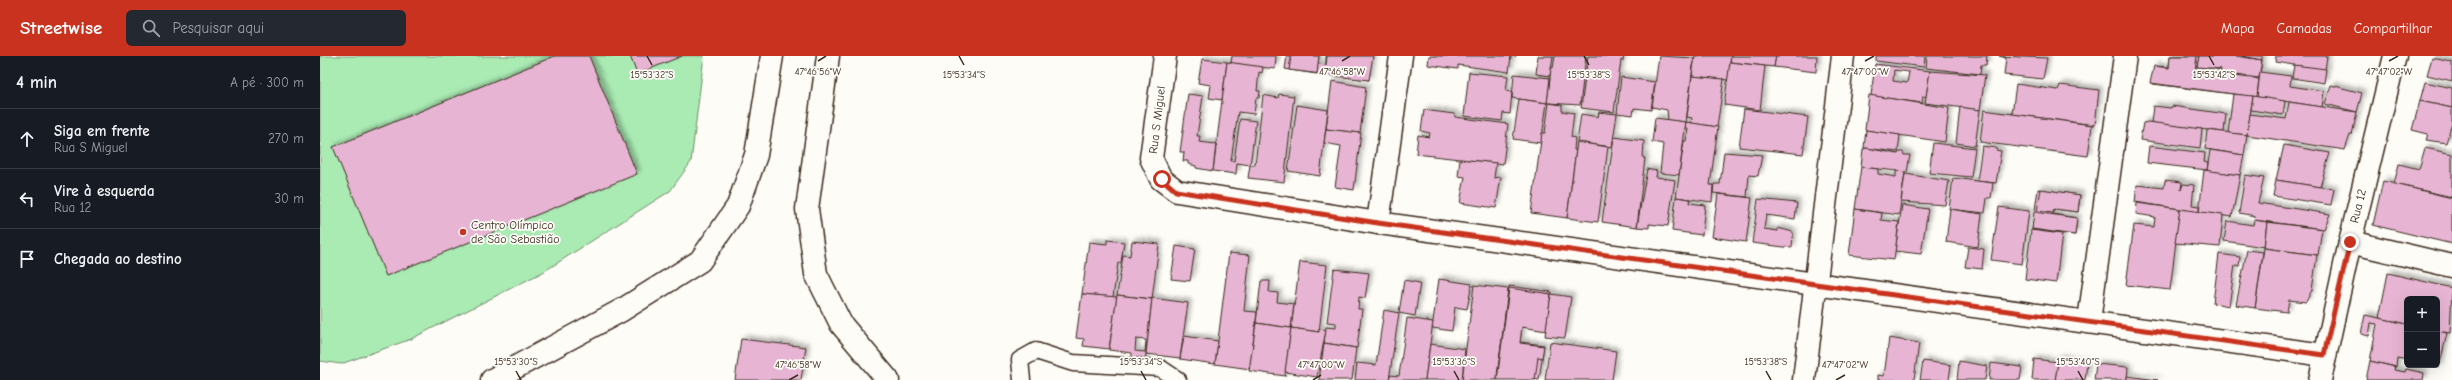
<!DOCTYPE html>
<html lang="pt">
<meta charset="utf-8">
<style>
body{margin:0;font-family:"Comic Neue",sans-serif;background:#242831;color:#f1f3f6}
.controls{position:absolute;right:12px;bottom:12px;display:grid;overflow:hidden;border-radius:6px;box-shadow:0 4px 16px #0002}
.controls button{width:36px;height:36px;display:grid;place-items:center;padding:0;border:0;border-bottom:1px solid #363941;background:#171b24;color:#f1f3f6;font:20px sans-serif}
.stop{position:absolute;width:12px;height:12px;margin:-9px;border:3px solid #c8321e;border-radius:50%;background:#fff}
.stop.end{background:#c8321e;border-color:#fff;box-shadow:0 1px 4px #0008}
.list{margin:0;padding:0;list-style:none}
h2{display:flex;justify-content:space-between;align-items:center;height:52px;margin:0;padding:0 16px;font-size:17px}
h2 small{font-size:13px;font-weight:400;color:#9ea1a6}
.list li{display:grid;grid-template-columns:26px 1fr auto;gap:12px;align-items:center;box-sizing:border-box;height:60px;padding:0 16px;border-top:1px solid #363941}
.list b{display:block;font-size:15px;white-space:nowrap}
.list p{margin:0;font-size:13px;white-space:nowrap;color:#9ea1a6}
.list em{font-size:13px;font-style:normal;color:#9ea1a6}
.icon{flex:none;width:22px;height:22px;fill:none;stroke:currentColor;stroke-width:2;stroke-linecap:round;stroke-linejoin:round}
.map{position:relative;flex:none;width:2132px;height:324px;overflow:hidden}
header{display:flex;align-items:center;gap:24px;box-sizing:border-box;height:56px;padding:0 20px;background:#c8321e;color:#fff}
header strong{font-size:19px}
nav{display:flex;gap:22px;margin-inline-start:auto;font-size:14px}
.search{width:280px;height:36px;background:#242831;display:flex;align-items:center;gap:10px;box-sizing:border-box;padding:0 14px;border-radius:6px;color:#9ea1a6;font-size:15px}
main{display:flex}
aside{flex:1;background:#171b24}
.map>svg:first-child{display:block}
.pitch{fill:#aaebb4;stroke:#728a69}
.building{fill:#e7b5d3;stroke:#3b2a1e;fill-rule:evenodd;filter:url(#shadow)}
.lines{fill:none;stroke-linecap:round;stroke-linejoin:round}
.lane-casing{stroke:#3b2a1e;stroke-width:19}
.street-casing{stroke:#3b2a1e;stroke-width:25}
.secondary-casing{stroke:#3b2a1e;stroke-width:25}
.lane{stroke:#fdfcf7;stroke-width:16}
.street{stroke:#fdfcf7;stroke-width:22}
.secondary{stroke:#fdfcf7;stroke-width:22}
.route{stroke:#c8321e;stroke-width:5}
.ticks{fill:none;stroke:#3b2a1e;stroke-width:1.5}
.poi-dot{fill:#c8321e;stroke:#fdfcf7;stroke-width:1.5}
.labels{text-anchor:middle;dominant-baseline:central;stroke-width:3.5;stroke-linejoin:round;paint-order:stroke}
.street-label{font-size:12px;fill:#3b2a1e;stroke:#fdfcf7}
.poi-label{font-size:12px;fill:#3b2a1e;stroke:#fdfcf7;text-anchor:start}
.ticks-label{font-size:10px;text-anchor:middle;fill:#3b2a1e;stroke:#fdfcf7;stroke-width:3.5;stroke-linejoin:round;paint-order:stroke}
</style>
<header>
<strong>Streetwise</strong>
<div class="search"><svg class="icon" aria-label="search" viewBox="0 0 24 24"><circle cx="10" cy="10" r="6"/><path d="M15 15l6 6"/></svg>Pesquisar aqui</div>
<nav><a>Mapa</a><a>Camadas</a><a>Compartilhar</a></nav>
</header>
<main>
<aside>
<h2>4 min<small>A pé · 300 m</small></h2>
<ul class="list">
<li><svg class="icon" aria-label="ahead" viewBox="0 0 24 24"><path d="M12 20V5M6 11l6-6 6 6"/></svg><div><b>Siga em frente</b><p>Rua S Miguel</p></div><em>270 m</em></li>
<li><svg class="icon" aria-label="left" viewBox="0 0 24 24"><path d="M17 20v-9H6M10 6l-5 5 5 5"/></svg><div><b>Vire à esquerda</b><p>Rua 12</p></div><em>30 m</em></li>
<li><svg class="icon" aria-label="arrive" viewBox="0 0 24 24"><path d="M6 21V4h12l-3 4 3 4H6"/></svg><div><b>Chegada ao destino</b></div></li>
</ul>
</aside>
<div class="map">
<svg width="2132" height="324" viewBox="0 0 2132 324">
<defs>
<filter id="shadow"><feDropShadow dx="3.5" dy="-3.5" stdDeviation="2" flood-color="#0004"/></filter>
</defs>
<rect width="100%" height="100%" fill="#fdfcf7"/>
<filter id="ink" filterUnits="userSpaceOnUse"><feTurbulence type="fractalNoise" baseFrequency=".025" numOctaves="2"/><feDisplacementMap in="SourceGraphic" scale="8" xChannelSelector="R" yChannelSelector="G"/><feConvolveMatrix kernelMatrix="1 2 1 2 8 2 1 2 1" color-interpolation-filters="sRGB"/></filter>
<g filter="url(#ink)">
<path class="pitch" d="M 0,0 L 384,0 L 371,106 L 350,135 L 223,216 L 91,283 L 21,308 L 0,305 Z"/>
<g class="building">
<path d="M 235,0 L 269,0 L 317,118 L 66,220 L 13,91 Z"/>
<path d="M 310,0 L 362,0 L 317,18 Z"/>
<path d="M 912,0 L 956,0 L 955,13 L 911,7 Z"/>
<path d="M 967,0 L 971,0 L 970,14 L 965,13 Z"/>
<path d="M 971,0 L 999,0 L 997,18 L 970,14 Z"/>
<path d="M 971,0 L 999,0 L 998,8 L 1006,9 L 1006,0 L 1052,0 L 1049,24 L 969,14 Z"/>
<path d="M 1007,0 L 1053,0 L 1049,24 L 997,18 L 998,8 L 1006,9 Z"/>
<path d="M 1109,0 L 1196,0 L 1191,0 L 1189,16 L 1138,9 L 1138,13 L 1108,9 Z"/>
<path d="M 1218,0 L 1233,0 L 1230,20 L 1216,18 Z"/>
<path d="M 1235,0 L 1266,0 L 1260,49 L 1227,47 L 1231,12 L 1233,12 Z"/>
<path d="M 1268,0 L 1304,0 L 1303,5 L 1301,4 L 1294,56 L 1261,52 Z"/>
<path d="M 1339,0 L 1374,2 L 1366,66 L 1348,64 L 1347,54 L 1332,51 Z"/>
<path d="M 1375,0 L 1411,0 L 1408,24 L 1372,20 Z"/>
<path d="M 1411,0 L 1456,0 L 1454,11 L 1410,6 Z"/>
<path d="M 1456,0 L 1497,0 L 1496,16 L 1454,11 Z"/>
<path d="M 1556,0 L 1605,0 L 1604,11 L 1556,5 Z"/>
<path d="M 1607,0 L 1667,0 L 1666,9 L 1661,9 L 1660,18 L 1606,12 Z"/>
<path d="M 1679,0 L 1727,2 L 1723,23 L 1684,19 L 1686,2 Z"/>
<path d="M 1850,0 L 1909,0 L 1942,4 L 1937,41 L 1833,28 L 1835,10 L 1849,11 ZM 1876,10 L 1902,14 L 1901,19 L 1875,15 Z"/>
<path d="M 1850,0 L 1877,0 L 1875,15 L 1939,23 L 1937,41 L 1830,27 L 1834,10 L 1849,12 Z"/>
<path d="M 1879,0 L 1916,0 L 1942,4 L 1939,22 L 1900,17 L 1901,13 L 1877,11 Z"/>
<path d="M 1921,0 L 1942,0 L 1942,4 Z"/>
<path d="M 1956,0 L 2007,0 L 2005,14 L 1955,6 Z"/>
<path d="M 2112,2 L 2132,6 L 2132,25 L 2107,19 Z"/>
<path d="M 882,3 L 907,6 L 902,44 L 889,42 L 891,29 L 878,27 Z"/>
<path d="M 907,6 L 943,11 L 942,17 L 939,16 L 937,35 L 940,35 L 939,42 L 936,42 L 934,58 L 918,56 L 911,105 L 914,105 L 920,63 L 936,65 L 930,109 L 917,107 L 916,118 L 893,115 Z"/>
<path d="M 1410,6 L 1445,10 L 1440,54 L 1404,49 Z"/>
<path d="M 1555,8 L 1610,15 L 1606,41 L 1603,40 L 1602,47 L 1551,40 ZM 1574,14 L 1589,16 L 1587,27 L 1573,25 Z"/>
<path d="M 1974,9 L 2006,13 L 2004,27 L 1972,22 Z"/>
<path d="M 1610,15 L 1665,19 L 1660,54 L 1605,47 Z"/>
<path d="M 1149,16 L 1188,20 L 1186,35 L 1192,36 L 1190,58 L 1183,57 L 1182,65 L 1144,60 Z"/>
<path d="M 1940,16 L 1971,20 L 1970,30 L 2004,35 L 2002,51 L 1937,41 Z"/>
<path d="M 1194,18 L 1230,22 L 1227,47 L 1192,42 Z"/>
<path d="M 1372,20 L 1404,23 L 1397,71 L 1371,67 L 1372,62 L 1367,61 Z"/>
<path d="M 1301,21 L 1335,26 L 1331,54 L 1314,52 L 1313,59 L 1297,57 Z"/>
<path d="M 1012,25 L 1046,31 L 1040,77 L 1006,73 Z"/>
<path d="M 2105,26 L 2132,32 L 2132,52 L 2100,45 Z"/>
<path d="M 1696,28 L 1738,34 L 1740,29 L 1779,34 L 1775,69 L 1692,58 Z"/>
<path d="M 2011,29 L 2042,37 L 2037,56 L 2005,48 Z"/>
<path d="M 868,38 L 883,40 L 877,80 L 880,80 L 879,86 L 896,88 L 893,115 L 876,112 L 876,110 L 868,108 L 868,105 L 863,105 L 864,96 L 860,96 Z"/>
<path d="M 959,38 L 974,40 L 964,126 L 928,122 L 930,109 L 935,109 L 943,39 L 958,42 Z"/>
<path d="M 1913,38 L 1933,40 L 1927,79 L 1908,77 Z"/>
<path d="M 1549,39 L 1629,52 L 1625,86 L 1545,74 Z"/>
<path d="M 1933,40 L 1965,45 L 1963,59 L 1931,54 Z"/>
<path d="M 1199,43 L 1227,47 L 1221,87 L 1193,83 Z"/>
<path d="M 2100,45 L 2132,52 L 2132,67 L 2126,87 L 2106,84 L 2108,78 L 2092,74 Z"/>
<path d="M 1969,46 L 2037,56 L 2032,79 L 2030,79 L 2025,94 L 1927,79 L 1930,58 L 1966,63 Z"/>
<path d="M 1229,47 L 1242,49 L 1242,55 L 1254,57 L 1251,81 L 1255,82 L 1254,94 L 1256,94 L 1247,162 L 1211,157 L 1222,77 L 1225,77 Z"/>
<path d="M 977,49 L 1008,54 L 1000,120 L 968,115 Z"/>
<path d="M 1833,50 L 1851,52 L 1852,50 L 1906,58 L 1904,76 L 1831,67 Z"/>
<path d="M 1640,51 L 1660,54 L 1655,90 L 1636,87 Z"/>
<path d="M 1424,53 L 1488,61 L 1483,98 L 1419,91 Z"/>
<path d="M 1104,54 L 1134,58 L 1135,61 L 1188,68 L 1183,108 L 1096,98 L 1098,79 L 1109,81 L 1110,77 L 1101,75 Z"/>
<path d="M 1664,54 L 1772,69 L 1768,100 L 1660,86 Z"/>
<path d="M 1279,56 L 1297,58 L 1292,91 L 1257,86 L 1261,58 L 1278,61 Z"/>
<path d="M 1335,62 L 1366,66 L 1359,119 L 1340,117 L 1343,88 L 1332,86 Z"/>
<path d="M 1366,66 L 1398,71 L 1390,129 L 1393,129 L 1392,146 L 1356,141 L 1364,85 L 1366,85 L 1368,73 L 1365,73 Z"/>
<path d="M 1828,66 L 1882,73 L 1880,92 L 1820,84 L 1823,67 Z"/>
<path d="M 1006,73 L 1041,77 L 1034,134 L 1015,131 L 1021,90 L 1004,87 Z"/>
<path d="M 1546,74 L 1580,79 L 1578,96 L 1544,92 Z"/>
<path d="M 1887,74 L 1927,79 L 1924,99 L 1885,93 Z"/>
<path d="M 1294,81 L 1324,85 L 1323,102 L 1325,102 L 1317,171 L 1282,166 Z"/>
<path d="M 1257,86 L 1288,91 L 1278,166 L 1247,162 Z"/>
<path d="M 1613,87 L 1655,92 L 1651,121 L 1609,117 Z"/>
<path d="M 1964,89 L 2010,97 L 2000,131 L 1956,124 Z"/>
<path d="M 1662,90 L 1676,92 L 1676,94 L 1681,95 L 1676,127 L 1657,125 Z"/>
<path d="M 1829,90 L 1885,97 L 1884,106 L 1888,107 L 1887,114 L 1827,107 Z"/>
<path d="M 1547,92 L 1578,98 L 1579,96 L 1583,96 L 1584,99 L 1590,99 L 1587,116 L 1541,111 L 1543,93 Z"/>
<path d="M 2105,92 L 2132,98 L 2132,141 L 2074,128 L 2079,108 L 2099,113 Z"/>
<path d="M 1890,94 L 1924,99 L 1920,119 L 1887,115 Z"/>
<path d="M 1404,96 L 1442,99 L 1438,120 L 1429,119 L 1427,141 L 1393,137 L 1394,128 L 1400,128 Z"/>
<path d="M 1140,103 L 1176,107 L 1174,122 L 1181,121 L 1176,152 L 1140,147 L 1145,121 L 1138,120 Z"/>
<path d="M 1541,111 L 1558,113 L 1558,118 L 1576,121 L 1576,115 L 1585,116 L 1579,159 L 1535,153 Z"/>
<path d="M 1327,113 L 1337,115 L 1336,121 L 1355,124 L 1348,170 L 1329,168 L 1329,172 L 1317,171 Z"/>
<path d="M 1884,114 L 1920,119 L 1912,161 L 1879,156 Z"/>
<path d="M 1585,118 L 1629,125 L 1625,149 L 1581,146 Z"/>
<path d="M 1925,119 L 1944,122 L 1938,147 L 2010,158 L 2004,173 L 1934,164 L 1935,160 L 1919,157 Z"/>
<path d="M 1633,122 L 1673,127 L 1671,142 L 1667,142 L 1665,157 L 1629,153 Z"/>
<path d="M 1845,124 L 1862,126 L 1861,134 L 1863,128 L 1874,129 L 1872,149 L 1879,150 L 1879,156 L 1815,146 L 1817,129 L 1844,132 Z"/>
<path d="M 1956,124 L 2014,133 L 2011,149 L 1953,140 Z"/>
<path d="M 2063,125 L 2132,142 L 2132,188 L 2053,169 Z"/>
<path d="M 1718,133 L 1760,139 L 1758,156 L 1735,153 L 1733,158 L 1757,162 L 1755,179 L 1712,174 Z"/>
<path d="M 1721,133 L 1760,139 L 1758,156 L 1734,153 L 1733,157 L 1717,155 Z"/>
<path d="M 1398,138 L 1432,142 L 1426,186 L 1392,181 Z"/>
<path d="M 1356,141 L 1370,143 L 1369,147 L 1385,149 L 1382,179 L 1352,175 Z"/>
<path d="M 1438,143 L 1477,147 L 1475,163 L 1446,159 L 1444,173 L 1458,175 L 1458,172 L 1473,176 L 1472,192 L 1432,187 Z"/>
<path d="M 1817,147 L 1860,153 L 1850,234 L 1806,229 L 1814,169 L 1834,171 L 1835,161 L 1816,158 Z"/>
<path d="M 1582,149 L 1608,153 L 1601,198 L 1575,195 Z"/>
<path d="M 1679,151 L 1709,155 L 1702,208 L 1671,204 Z"/>
<path d="M 1535,153 L 1562,157 L 1561,164 L 1579,166 L 1574,204 L 1529,199 Z"/>
<path d="M 1630,153 L 1662,158 L 1658,191 L 1626,186 Z"/>
<path d="M 1860,153 L 1903,159 L 1900,191 L 1855,187 Z"/>
<path d="M 1714,156 L 1757,162 L 1755,179 L 1712,173 Z"/>
<path d="M 1934,164 L 1947,166 L 1944,191 L 1904,185 L 1907,165 L 1933,169 Z"/>
<path d="M 1947,166 L 2002,173 L 1998,199 L 1944,192 Z"/>
<path d="M 1711,174 L 1742,178 L 1736,227 L 1705,223 Z"/>
<path d="M 787,184 L 804,186 L 801,207 L 798,207 L 793,241 L 762,238 L 769,186 L 787,188 Z"/>
<path d="M 812,185 L 839,188 L 832,243 L 797,239 L 803,199 L 810,200 Z"/>
<path d="M 856,190 L 875,193 L 870,225 L 851,223 Z"/>
<path d="M 1648,191 L 1664,193 L 1662,213 L 1645,211 Z"/>
<path d="M 1944,192 L 1997,199 L 1992,234 L 1986,246 L 1969,244 L 1967,256 L 1935,252 Z"/>
<path d="M 1927,194 L 1943,196 L 1935,252 L 1916,249 Z"/>
<path d="M 909,197 L 930,199 L 924,255 L 937,256 L 930,313 L 895,308 Z"/>
<path d="M 1899,198 L 1920,201 L 1919,210 L 1915,209 L 1909,250 L 1893,247 Z"/>
<path d="M 980,206 L 1007,209 L 999,276 L 971,272 Z"/>
<path d="M 1014,213 L 1049,217 L 1045,242 L 1039,241 L 1038,253 L 1042,253 L 1037,292 L 1004,287 L 1006,271 L 1016,272 L 1016,267 L 1007,266 Z"/>
<path d="M 2068,217 L 2132,232 L 2130,277 L 2117,275 L 2117,243 L 2087,243 L 2087,268 L 2059,262 Z"/>
<path d="M 1119,223 L 1152,228 L 1147,253 L 1135,251 L 1132,275 L 1112,272 Z"/>
<path d="M 1084,224 L 1100,227 L 1095,260 L 1079,257 Z"/>
<path d="M 941,225 L 950,225 L 949,236 L 958,237 L 957,246 L 974,248 L 971,272 L 936,267 Z"/>
<path d="M 1154,229 L 1188,233 L 1177,324 L 1142,324 Z"/>
<path d="M 1189,230 L 1232,236 L 1226,274 L 1202,271 L 1200,286 L 1224,289 L 1219,324 L 1177,320 Z"/>
<path d="M 1189,232 L 1231,238 L 1226,275 L 1202,271 L 1200,287 L 1224,290 L 1222,302 L 1218,301 L 1215,324 L 1177,324 Z"/>
<path d="M 762,238 L 797,241 L 789,293 L 763,290 L 764,283 L 756,282 Z"/>
<path d="M 1231,238 L 1251,241 L 1245,282 L 1225,280 Z"/>
<path d="M 797,239 L 832,243 L 825,307 L 812,304 L 812,297 L 789,294 ZM 816,283 L 826,284 L 825,296 L 815,295 Z"/>
<path d="M 832,242 L 868,247 L 860,302 L 826,298 Z"/>
<path d="M 1064,254 L 1079,257 L 1069,324 L 1035,324 L 1037,307 L 1056,309 Z"/>
<path d="M 2045,259 L 2087,268 L 2087,304 L 2077,302 L 2076,311 L 2050,305 L 2057,268 L 2051,267 L 2049,280 L 2041,278 Z"/>
<path d="M 1087,262 L 1113,266 L 1105,324 L 1069,324 L 1070,319 L 1079,320 Z"/>
<path d="M 936,267 L 971,272 L 965,320 L 929,315 Z"/>
<path d="M 971,272 L 999,276 L 999,273 L 1006,274 L 997,321 L 965,316 Z"/>
<path d="M 2117,275 L 2127,277 L 2119,312 L 2108,309 L 2117,309 Z"/>
<path d="M 864,280 L 898,285 L 895,308 L 860,303 Z"/>
<path d="M 1569,282 L 1599,287 L 1594,324 L 1558,324 L 1558,319 L 1564,320 Z"/>
<path d="M 421,283 L 486,291 L 481,324 L 415,324 Z"/>
<path d="M 1230,286 L 1296,295 L 1292,324 L 1225,324 Z"/>
<path d="M 1004,287 L 1036,292 L 1032,324 L 999,324 Z"/>
<path d="M 1110,288 L 1145,293 L 1142,324 L 1105,324 Z"/>
<path d="M 1738,302 L 1767,306 L 1765,324 L 1735,324 Z"/>
<path d="M 1714,303 L 1738,306 L 1735,324 L 1712,324 Z"/>
<path d="M 1603,305 L 1631,309 L 1629,324 L 1600,324 Z"/>
<path d="M 1639,305 L 1667,310 L 1665,324 L 1637,324 Z"/>
<path d="M 2050,305 L 2075,311 L 2074,314 L 2085,316 L 2086,313 L 2104,317 L 2103,324 L 2046,324 Z"/>
<path d="M 1671,307 L 1702,311 L 1700,324 L 1669,324 Z"/>
<path d="M 1776,308 L 1808,311 L 1807,324 L 1774,324 Z"/>
<path d="M 1807,320 L 1838,324 L 1807,324 Z"/>
</g>
<g class="lines">
<defs>
<path id="lane" d="M 702,324 L 700,304 L 716,295 L 753,307 L 840,312 L 858,324"/>
<g id="street">
<path d="M 845,0 L 831,102 L 841,123 L 857,135 L 1058,167 L 2004,299"/>
<path d="M 1058,167 L 1081,0"/>
<path d="M 2030,186 L 2132,210"/>
<path d="M 1769,265 L 1805,0"/>
<path d="M 1484,324 L 1523,0"/>
<path d="M 2000,324 L 2030,186 L 2075,0"/>
</g>
<g id="secondary">
<path d="M 508,0 L 487,153 L 496,218 L 521,268 L 568,324"/>
<path d="M 172,324 L 302,254 L 380,205 L 418,150 L 436,99 L 452,0"/>
</g>
</defs>
<use href="#lane" class="lane-casing"/>
<use href="#street" class="street-casing"/>
<use href="#secondary" class="secondary-casing"/>
<use href="#lane" class="lane"/>
<use href="#street" class="street"/>
<use href="#secondary" class="secondary"/>
</g>
</g>
<g class="lines" filter="url(#ink)">
<path class="route" d="M 842,123 L 856,135 L 1058,167 L 2004,299 L 2030,186"/>
</g>
<path class="ticks" d="M 327,0 L 332,9M 639,0 L 644,9M 1264,0 L 1269,9M 1889,0 L 1894,9M 498,5 L 506,0M 1022,5 L 1030,0M 1545,5 L 1554,0M 2069,5 L 2078,0M 196,315 L 201,324M 821,315 L 826,324M 1134,315 L 1139,324M 1446,315 L 1451,324M 1758,315 L 1763,324M 469,324 L 478,319M 993,324 L 1001,319M 1516,324 L 1525,319"/>
<circle class="poi-dot" cx="143" cy="176" r="4"/>
<g class="labels">
<g class="street-label">
<text transform="translate(837 64) rotate(-83)">Rua S Miguel</text>
<text transform="translate(2038 150) rotate(-76)">Rua 12</text>
</g>
<g class="poi-label">
<text x="151" y="169">Centro Olímpico<tspan x="151" dy="14">de São Sebastião</tspan></text>
</g>
</g>
<g class="ticks-label">
<text x="498" y="19">47°46'56"W</text>
<text x="1022" y="19">47°46'58"W</text>
<text x="1545" y="19">47°47'00"W</text>
<text x="2069" y="19">47°47'02"W</text>
<text x="332" y="22">15°53'32"S</text>
<text x="644" y="22">15°53'34"S</text>
<text x="1269" y="22">15°53'38"S</text>
<text x="1894" y="22">15°53'42"S</text>
<text x="196" y="309">15°53'30"S</text>
<text x="821" y="309">15°53'34"S</text>
<text x="1134" y="309">15°53'36"S</text>
<text x="1446" y="309">15°53'38"S</text>
<text x="1758" y="309">15°53'40"S</text>
<text x="478" y="312">47°46'58"W</text>
<text x="1001" y="312">47°47'00"W</text>
<text x="1525" y="312">47°47'02"W</text>
</g>
</svg>
<div class="controls">
<button>+</button>
<button>−</button>
</div>
<div class="stop" style="left:842px;top:123px"></div>
<div class="stop end" style="left:2030px;top:186px"></div>
</div>
</main>
